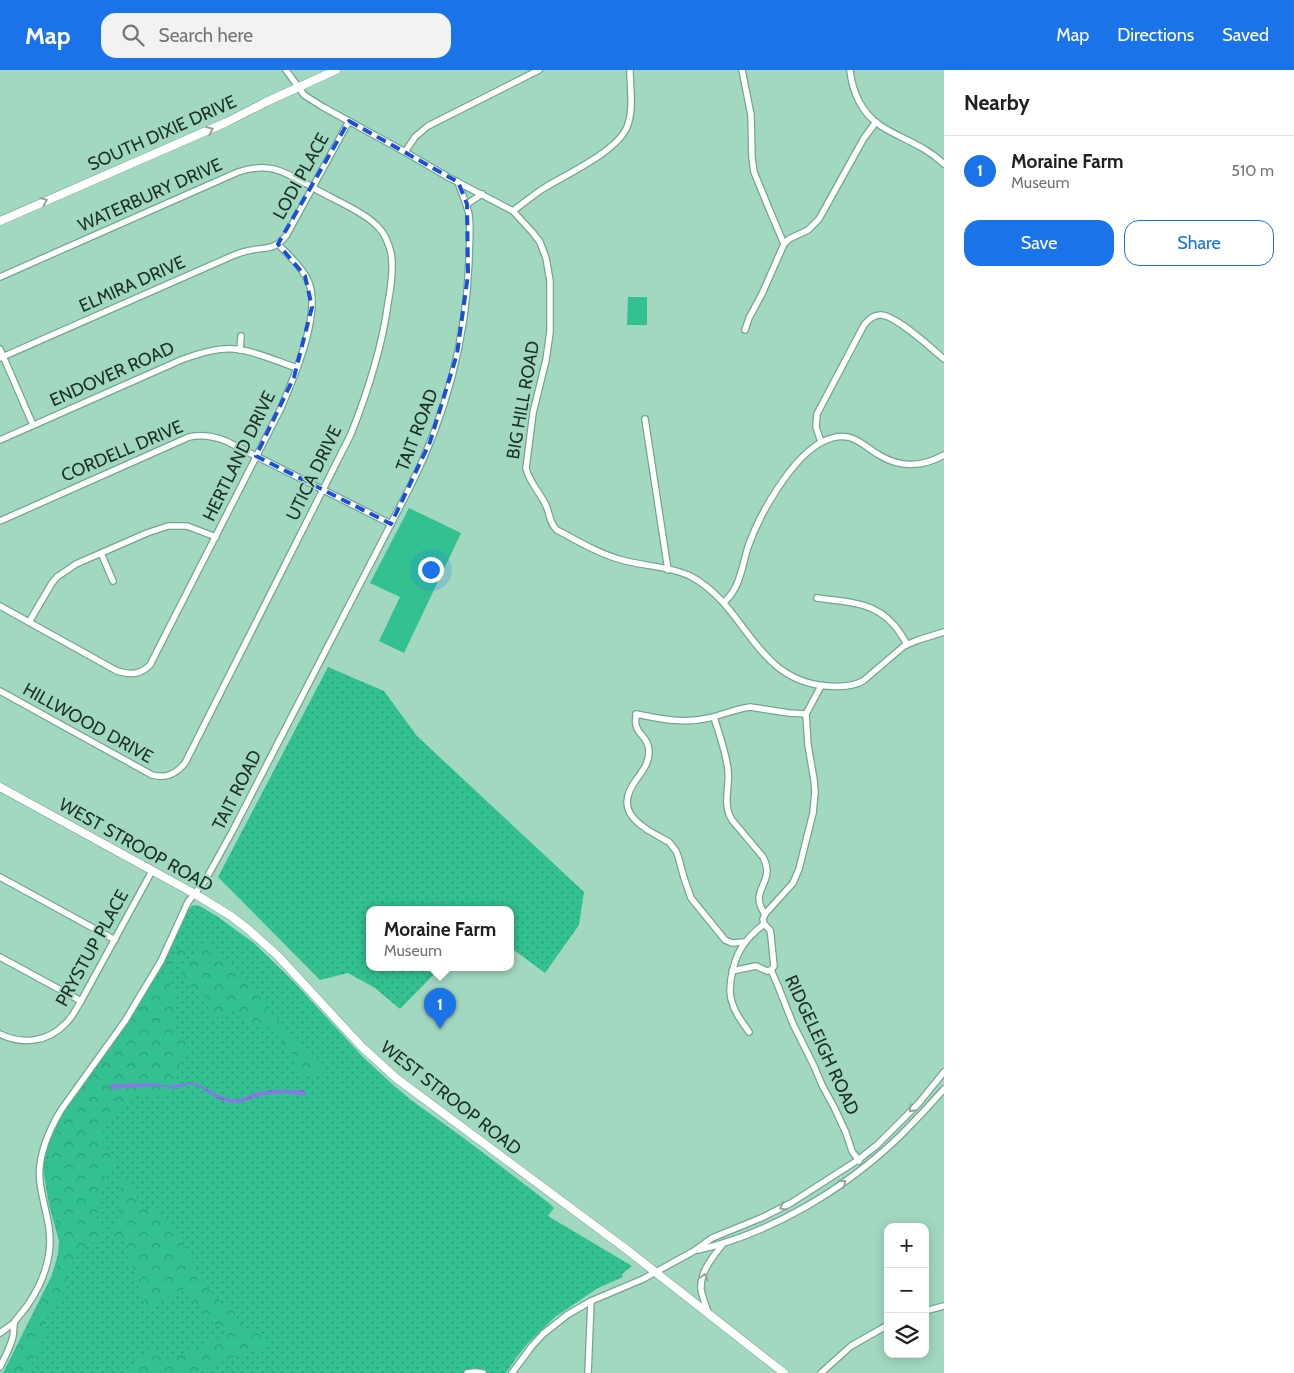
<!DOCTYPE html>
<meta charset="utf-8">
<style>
body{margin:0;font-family:Cabin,sans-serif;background:#f2f2f2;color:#202124}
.controls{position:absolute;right:15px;bottom:15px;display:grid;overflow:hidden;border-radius:10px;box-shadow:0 2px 12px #0003}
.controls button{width:45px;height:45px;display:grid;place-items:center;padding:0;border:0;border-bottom:1px solid #e0e0e0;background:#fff;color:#202124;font:25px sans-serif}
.you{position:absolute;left:430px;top:499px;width:18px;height:18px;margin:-12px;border:4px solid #fff;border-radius:50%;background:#1a73e8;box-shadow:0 0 0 8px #1a73e833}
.badge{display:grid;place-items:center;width:32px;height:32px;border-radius:50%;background:#1a73e8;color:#fff;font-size:16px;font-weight:700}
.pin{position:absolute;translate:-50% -41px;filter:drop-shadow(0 1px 2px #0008)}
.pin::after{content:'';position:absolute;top:26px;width:18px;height:15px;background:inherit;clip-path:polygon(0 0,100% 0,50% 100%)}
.popup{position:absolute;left:366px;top:836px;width:148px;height:65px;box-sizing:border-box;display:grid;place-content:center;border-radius:10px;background:#fff;filter:drop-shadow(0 1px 4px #0005);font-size:16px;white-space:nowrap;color:#757577}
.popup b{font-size:19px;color:#202124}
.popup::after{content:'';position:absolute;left:50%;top:100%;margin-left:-10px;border:10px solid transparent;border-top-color:#fff}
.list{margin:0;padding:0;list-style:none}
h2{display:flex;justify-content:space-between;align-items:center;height:65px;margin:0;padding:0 20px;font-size:21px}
h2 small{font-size:16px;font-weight:400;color:#757577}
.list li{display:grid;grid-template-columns:32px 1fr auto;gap:15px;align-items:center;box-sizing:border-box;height:70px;padding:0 20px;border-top:1px solid #e0e0e0}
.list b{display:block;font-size:19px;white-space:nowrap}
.list p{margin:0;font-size:16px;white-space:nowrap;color:#757577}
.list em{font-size:16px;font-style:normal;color:#757577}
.actions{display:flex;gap:10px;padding:15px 20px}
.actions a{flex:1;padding:11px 0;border:1px solid #1a73e8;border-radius:15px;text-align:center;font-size:18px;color:#1a73e8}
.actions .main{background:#1a73e8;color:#fff}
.icon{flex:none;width:28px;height:28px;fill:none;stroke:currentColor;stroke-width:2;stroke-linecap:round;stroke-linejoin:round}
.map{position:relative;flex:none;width:944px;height:1303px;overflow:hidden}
header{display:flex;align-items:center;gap:30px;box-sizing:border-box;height:70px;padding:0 25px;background:#1a73e8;color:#fff}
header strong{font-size:24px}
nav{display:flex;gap:28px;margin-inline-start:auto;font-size:18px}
.search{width:350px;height:45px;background:#f2f2f2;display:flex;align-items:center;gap:12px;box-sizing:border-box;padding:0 18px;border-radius:15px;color:#757577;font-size:19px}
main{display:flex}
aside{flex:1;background:#fff}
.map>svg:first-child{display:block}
.grass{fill:url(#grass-dots)}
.forest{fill:url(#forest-crowns)}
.green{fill:#33c191}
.water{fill:url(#water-ripples)}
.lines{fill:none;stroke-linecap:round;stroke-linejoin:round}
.minor-casing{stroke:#72a68f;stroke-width:8}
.major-casing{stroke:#72a68f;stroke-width:9}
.minor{stroke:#fff;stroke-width:5.5}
.major{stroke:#fff;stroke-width:8}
.oneway{stroke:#99a29e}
.marked{fill:none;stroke:#1d4ed8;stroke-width:4;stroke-dasharray:10 6;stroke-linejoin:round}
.labels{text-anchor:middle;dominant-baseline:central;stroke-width:4;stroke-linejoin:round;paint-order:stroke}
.street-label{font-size:18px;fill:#1c3128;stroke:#a2d8c0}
</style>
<header>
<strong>Map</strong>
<div class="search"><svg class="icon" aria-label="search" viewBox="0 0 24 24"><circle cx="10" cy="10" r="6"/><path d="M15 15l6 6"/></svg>Search here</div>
<nav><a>Map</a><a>Directions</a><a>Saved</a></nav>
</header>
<main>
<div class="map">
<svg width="944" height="1303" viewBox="0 0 944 1303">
<defs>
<pattern id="grass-dots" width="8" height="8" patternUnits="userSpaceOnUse" patternTransform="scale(1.25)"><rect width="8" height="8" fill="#33c191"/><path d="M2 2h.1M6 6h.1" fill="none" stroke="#2a9d76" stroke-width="1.8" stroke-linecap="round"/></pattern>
<pattern id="forest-crowns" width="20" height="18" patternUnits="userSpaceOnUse" patternTransform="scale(1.25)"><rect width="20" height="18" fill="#33c191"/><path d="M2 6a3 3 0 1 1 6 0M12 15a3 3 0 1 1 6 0" fill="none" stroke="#2a9d76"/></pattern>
<pattern id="water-ripples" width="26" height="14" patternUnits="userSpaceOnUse" patternTransform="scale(1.25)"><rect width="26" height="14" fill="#847ae3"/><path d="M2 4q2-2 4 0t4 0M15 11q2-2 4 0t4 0" fill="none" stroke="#6b65b8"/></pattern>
</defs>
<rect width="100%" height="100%" fill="#a2d8c0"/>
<g class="grass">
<path d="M 328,597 L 384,621 L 417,666 L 584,822 L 579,855 L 545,903 L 510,877 L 510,840 L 370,840 L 370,898 L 440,898 L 400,939 L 375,918 L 348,903 L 320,910 L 218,807 Z"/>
<path d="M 194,835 L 200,836 L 218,847 L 254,873 L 294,912 L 364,988 L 391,1013 L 411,1030 L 465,1069 L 549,1133 L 554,1138 L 548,1146 L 632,1196 L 622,1204 L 623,1207 L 598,1218 L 555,1247 L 528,1273 L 516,1288 L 506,1303 L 3,1303 L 52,1205 L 58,1184 L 59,1171 L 49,1135 L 43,1099 L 45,1083 L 51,1064 L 60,1045 L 120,963 L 141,930 L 170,879 L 188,840 L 192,836 Z"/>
</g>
<g class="forest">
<path d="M 202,873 L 216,881 L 253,915 L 259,924 L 266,939 L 276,947 L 286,958 L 307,985 L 326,1003 C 315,1003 307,1007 297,1002 L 291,983 L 270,958 L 264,956 C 251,962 247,943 234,942 C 225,941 220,948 212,949 L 204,924 L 200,921 L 190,916 L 185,909 L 182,901 C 190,892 195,890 198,876 Z"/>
<path d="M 180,879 L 184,881 L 186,886 L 171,892 L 169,897 L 170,917 L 175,925 L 173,952 C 175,961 184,963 187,970 C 191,979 178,995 175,1003 C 172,1011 175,1019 170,1026 L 151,1024 L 130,1027 L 104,1058 C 99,1070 106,1080 115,1088 L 114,1096 L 106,1103 L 98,1137 L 96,1154 L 104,1164 L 102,1169 L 92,1173 L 87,1177 L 72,1193 L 62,1224 L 48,1244 L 44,1263 L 28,1303 L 5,1303 L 53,1207 C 57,1196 63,1182 62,1170 C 61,1164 58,1157 56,1152 C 50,1129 44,1107 49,1084 C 56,1045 84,1016 107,986 C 123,963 138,939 153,915 L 155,913 L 162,913 L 164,908 L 164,901 L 167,892 L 176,881 Z"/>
<path d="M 123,1107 L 127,1111 L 139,1131 L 144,1137 L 163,1146 L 170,1152 L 184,1175 L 202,1211 L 214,1225 L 233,1241 L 244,1260 L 248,1263 L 255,1262 L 262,1264 L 267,1269 L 263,1276 L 258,1279 L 232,1287 L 199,1303 L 129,1303 L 136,1288 L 145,1284 L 149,1281 L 150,1271 L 166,1292 L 186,1283 L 228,1266 L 205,1245 L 185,1218 L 148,1239 L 137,1213 L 126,1176 L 122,1169 L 113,1167 L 111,1165 C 123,1149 117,1126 123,1107 Z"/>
</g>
<g class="green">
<path d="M 628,227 L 647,227 L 647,255 L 627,255 Z"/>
<path d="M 409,438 L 461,463 L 404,583 L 379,571 L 400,527 L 370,513 Z"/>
</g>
<path class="water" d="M 191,1012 C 206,1015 215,1026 230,1029 C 241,1031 253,1022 263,1021 C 276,1019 290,1020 302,1020 L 307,1022 L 306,1024 L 303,1026 L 287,1023 L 263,1025 L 238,1033 L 231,1033 L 218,1029 L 201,1018 L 190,1014 L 175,1019 L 155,1016 L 113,1019 L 110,1018 L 110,1016 L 112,1014 L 153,1013 L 169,1016 Z"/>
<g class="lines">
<defs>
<g id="minor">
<path d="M 286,0 L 304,25 L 323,37 L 405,82 L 448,107 L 513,141 L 533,163 L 540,172 L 546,188 L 550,211 L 550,262 L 546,290 L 533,343 L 526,398 C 529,413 542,424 547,438 C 550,446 550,454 557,460 C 578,471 599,484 622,490 C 643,496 674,497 692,507 C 747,537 755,611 827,616 C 839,617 852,617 863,611 L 904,576 L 918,570 L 944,562"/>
<path d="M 742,0 L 751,45 L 752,88 L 754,102 L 770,141 L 784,174"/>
<path d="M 850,0 C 852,21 862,44 881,56 C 903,70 924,75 944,94"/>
<path d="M 405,82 L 415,67 L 428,56 L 539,0"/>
<path d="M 467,134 L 482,124"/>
<path d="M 513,141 C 522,134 531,127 541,120 C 564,105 617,82 627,57 C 634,40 630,19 630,0"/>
<path d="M 0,207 L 238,102 C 273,90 289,105 319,121 C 337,131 368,144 380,159 C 386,166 389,175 391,183 C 394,199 391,217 388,233 C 382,279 368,321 351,364 L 185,693 C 176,704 166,709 152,705 L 0,621"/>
<path d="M 745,260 L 749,248 L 762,224 L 784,174 L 789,169 L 808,160 L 819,149 L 864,68 L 876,52"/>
<path d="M 0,279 L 33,355"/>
<path d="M 240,280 L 241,266"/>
<path d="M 0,288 L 232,186 C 239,183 245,181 252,180 C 268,177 274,180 286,166 L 349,51"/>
<path d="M 645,349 L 668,500"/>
<path d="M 0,370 L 181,290 C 200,283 221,276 241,280 C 260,283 279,292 297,298"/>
<path d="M 821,372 L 816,357 L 817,344 L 864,255 C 868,250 873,245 880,245 C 895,244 932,279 944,289"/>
<path d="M 0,451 L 189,367 C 202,364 213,366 226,371 L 391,454"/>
<path d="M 101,483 L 113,511"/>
<path d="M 817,528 C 845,532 873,531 893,554 C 899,560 903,568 907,574"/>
<path d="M 724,532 C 740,519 742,496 748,477 C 759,445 792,386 824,371 C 849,359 860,373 879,385 C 900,398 923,397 944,385"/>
<path d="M 0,536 L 117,601 C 130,605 140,605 150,595 L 281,338 C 294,307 321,245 309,213 C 303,198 289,186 278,174"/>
<path d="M 29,552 L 52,513 L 57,507 L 76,494 L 147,463 L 168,456 L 187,456 L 216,467"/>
<path d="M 714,647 C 719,664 726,682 728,700 C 730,718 722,734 732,750 L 763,787 C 777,814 747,819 765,844 L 763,849 L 764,854"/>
<path d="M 0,807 L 115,870"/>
<path d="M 765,844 L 793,813 L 799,799 L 813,743 L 815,722 L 814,710 L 808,675 L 806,644 L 821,616"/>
<path d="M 764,854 L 770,860 L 771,866 L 774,896 L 771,900"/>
<path d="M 745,872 L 732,873 L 725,870 L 691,828 L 684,808 L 678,786 L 676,781 L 669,772 C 644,758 611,744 636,710 C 642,702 649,693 649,682 C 649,668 638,665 636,655 C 635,652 636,647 636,644 C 661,649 683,654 709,648 C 722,645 735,639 750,637 L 789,643 L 806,644"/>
<path d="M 0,887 L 81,931"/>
<path d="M 732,901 L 756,896 L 767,901 L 771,900 L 778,916 L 793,954 L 814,996 L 822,1015 L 835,1039 L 846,1063 L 852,1081 L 859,1091"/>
<path d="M 749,962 C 743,953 736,945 733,935 C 729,926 730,918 731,909 C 735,883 744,870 764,854"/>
<path d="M 0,964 C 22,975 48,972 65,954 C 72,948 76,939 81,931 L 152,801"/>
<path d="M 698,1180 C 772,1163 845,1119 900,1066 C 915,1051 930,1035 944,1019"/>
<path d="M 925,1241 L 944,1236"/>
<path d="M 708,1243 C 706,1235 702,1227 701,1219 C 700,1202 712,1188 722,1175"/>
<path d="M 0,1263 L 14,1253"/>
<path d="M 0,1297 C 5,1287 11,1276 13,1266 C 14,1261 13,1255 15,1251 C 19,1246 23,1241 27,1236 C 38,1220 46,1203 49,1184 C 53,1156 43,1138 40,1112 C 37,1087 48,1062 61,1040 L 125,951 L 161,891 L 188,832 L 206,809 L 232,762 L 409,419 C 445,348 466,271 469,191 C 469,176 471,160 469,145 C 467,134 462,124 458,112"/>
<path d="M 467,1303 L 475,1302 L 483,1303"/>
<path d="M 512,1303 L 532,1276 L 543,1264 L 567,1245 L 591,1231 L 643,1209 L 694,1181 L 712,1168 L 761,1148 L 791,1133 L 858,1090 L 877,1075 L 918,1034 L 944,1002"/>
<path d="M 588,1303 L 591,1231"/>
<path d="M 821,1303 L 851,1276 L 888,1255"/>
</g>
<g id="major">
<path d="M 0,151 L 227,52 L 266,32 L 336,0"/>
<path d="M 0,717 L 195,824 L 231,846 L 249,860 L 278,886 L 362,977 L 396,1008 L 626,1179 L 784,1303"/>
</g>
</defs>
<use href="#minor" class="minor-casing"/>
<use href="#major" class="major-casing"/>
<use href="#minor" class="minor"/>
<use href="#major" class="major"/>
</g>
<defs><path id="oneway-chevron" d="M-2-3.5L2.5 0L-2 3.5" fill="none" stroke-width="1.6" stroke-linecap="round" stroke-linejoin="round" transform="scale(1.25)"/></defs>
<g class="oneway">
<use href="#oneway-chevron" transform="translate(210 60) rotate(-23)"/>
<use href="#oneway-chevron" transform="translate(44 131) rotate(-24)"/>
<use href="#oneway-chevron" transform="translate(912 1039) rotate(134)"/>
<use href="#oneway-chevron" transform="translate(843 1113) rotate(-35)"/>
<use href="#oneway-chevron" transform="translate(783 1137) rotate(153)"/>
<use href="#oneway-chevron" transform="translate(704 1207) rotate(-75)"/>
</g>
<path class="marked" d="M 349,51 L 458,112 L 467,134 L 468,205 L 457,284 L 430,372 L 391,454 L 256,386 L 294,307 L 312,237 L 305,206 L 278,174 Z"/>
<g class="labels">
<g class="street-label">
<text transform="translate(162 63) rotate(-24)">SOUTH DIXIE DRIVE</text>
<text transform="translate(301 106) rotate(-61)">LODI PLACE</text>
<text transform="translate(150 125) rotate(-24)">WATERBURY DRIVE</text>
<text transform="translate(132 214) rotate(-24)">ELMIRA DRIVE</text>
<text transform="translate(112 304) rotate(-24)">ENDOVER ROAD</text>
<text transform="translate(523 330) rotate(-80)">BIG HILL ROAD</text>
<text transform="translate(417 360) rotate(-69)">TAIT ROAD</text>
<text transform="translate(122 381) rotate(-23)">CORDELL DRIVE</text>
<text transform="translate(239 386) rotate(-64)">HERTLAND DRIVE</text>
<text transform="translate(314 403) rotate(-64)">UTICA DRIVE</text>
<text transform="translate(88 653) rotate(29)">HILLWOOD DRIVE</text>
<text transform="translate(237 720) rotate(-63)">TAIT ROAD</text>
<text transform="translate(136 775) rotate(29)">WEST STROOP ROAD</text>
<text transform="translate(92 878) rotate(-61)">PRYSTUP PLACE</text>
<text transform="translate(822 975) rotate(65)">RIDGELEIGH ROAD</text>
<text transform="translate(451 1028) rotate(38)">WEST STROOP ROAD</text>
</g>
</g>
</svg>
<div class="controls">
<button>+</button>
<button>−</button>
<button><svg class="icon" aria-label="layers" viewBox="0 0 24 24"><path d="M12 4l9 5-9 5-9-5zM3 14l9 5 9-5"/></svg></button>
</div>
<div class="you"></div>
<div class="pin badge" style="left:440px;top:959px">1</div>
<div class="popup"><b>Moraine Farm</b>Museum</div>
</div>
<aside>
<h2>Nearby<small></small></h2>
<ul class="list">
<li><span class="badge">1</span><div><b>Moraine Farm</b><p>Museum</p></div><em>510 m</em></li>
</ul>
<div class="actions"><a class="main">Save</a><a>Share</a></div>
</aside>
</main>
